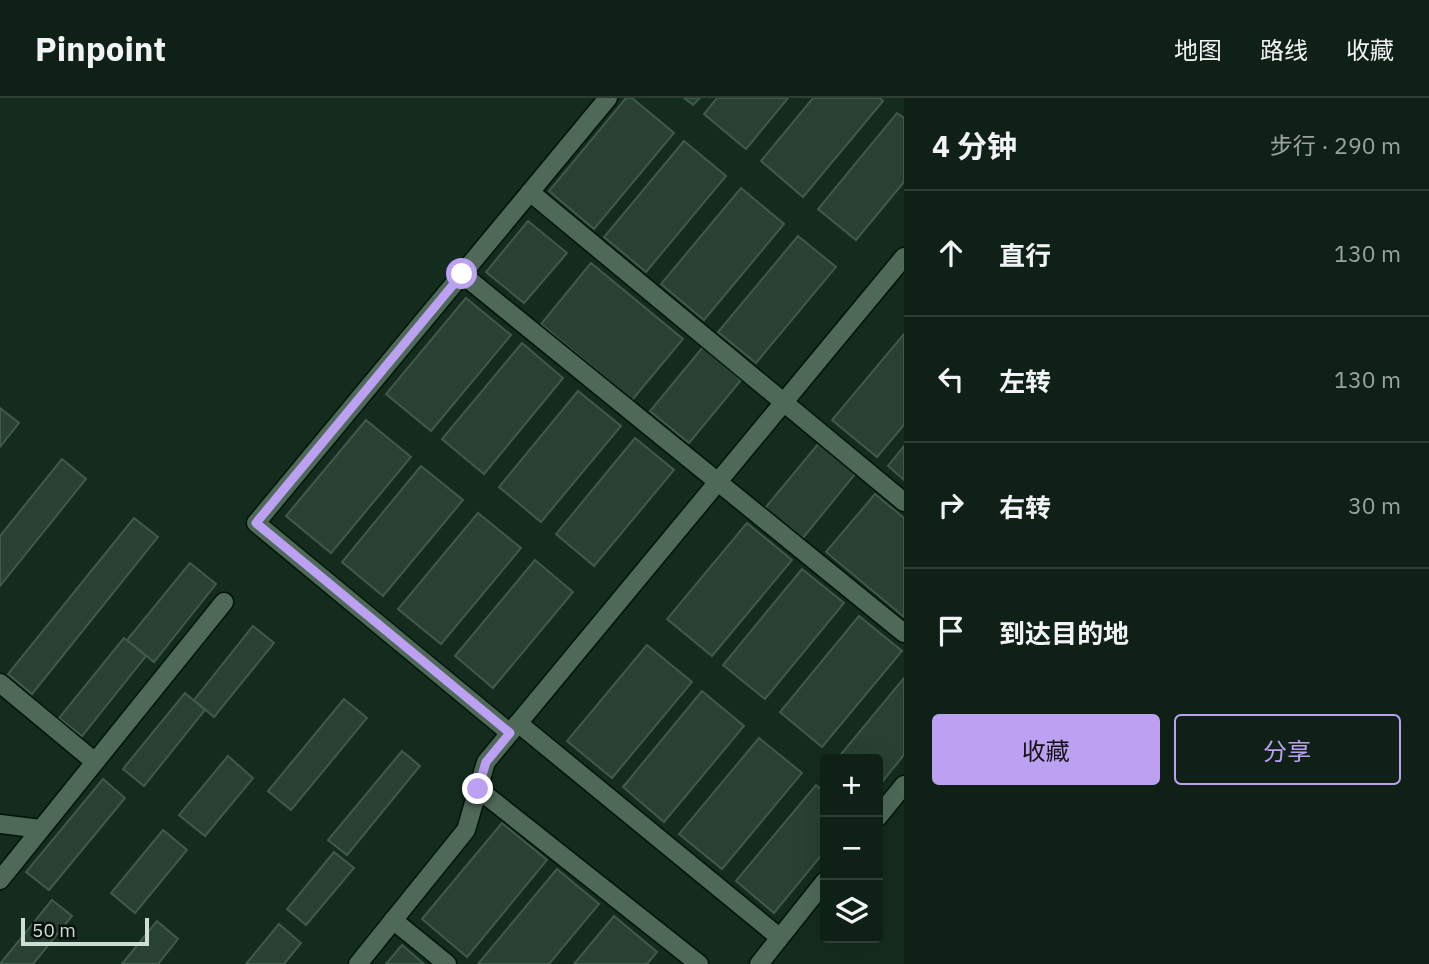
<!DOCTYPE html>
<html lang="zh">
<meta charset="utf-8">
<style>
body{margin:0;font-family:"IBM Plex Sans","Noto Sans SC",sans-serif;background:#18291f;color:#f1f3f6}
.controls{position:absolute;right:21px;bottom:21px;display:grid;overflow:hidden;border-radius:7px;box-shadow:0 7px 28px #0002}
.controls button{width:63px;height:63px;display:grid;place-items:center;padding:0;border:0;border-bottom:2px solid #2f3e35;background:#0f2116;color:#f1f3f6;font:35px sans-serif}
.scale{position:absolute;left:21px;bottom:18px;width:128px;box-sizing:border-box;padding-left:7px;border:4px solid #cfded4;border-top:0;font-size:19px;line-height:24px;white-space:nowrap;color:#cfded4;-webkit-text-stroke:5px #08120c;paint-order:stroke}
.stop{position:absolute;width:21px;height:21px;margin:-16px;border:5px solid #bca0f2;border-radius:50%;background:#fff}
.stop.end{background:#bca0f2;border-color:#fff;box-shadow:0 2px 7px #0008}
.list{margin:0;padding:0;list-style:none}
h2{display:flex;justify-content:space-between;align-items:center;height:91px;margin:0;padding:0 28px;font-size:30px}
h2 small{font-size:23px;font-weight:400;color:#9ba3a1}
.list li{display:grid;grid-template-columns:46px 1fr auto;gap:21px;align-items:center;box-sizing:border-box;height:126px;padding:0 28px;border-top:2px solid #2f3e35}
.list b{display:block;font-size:26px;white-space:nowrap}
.list em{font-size:23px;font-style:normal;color:#9ba3a1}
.actions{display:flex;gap:14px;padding:21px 28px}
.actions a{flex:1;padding:16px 0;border:2px solid #bca0f2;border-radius:7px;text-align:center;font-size:24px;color:#bca0f2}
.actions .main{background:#bca0f2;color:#111}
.icon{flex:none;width:38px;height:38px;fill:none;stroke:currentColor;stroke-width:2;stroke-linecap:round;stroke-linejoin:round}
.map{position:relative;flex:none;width:904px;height:866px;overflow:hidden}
header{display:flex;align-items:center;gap:42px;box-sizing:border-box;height:98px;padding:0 35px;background:#0f2116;border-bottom:2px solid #2f3e35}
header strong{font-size:33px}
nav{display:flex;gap:38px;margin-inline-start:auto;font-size:24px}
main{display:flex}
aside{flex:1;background:#0f2116}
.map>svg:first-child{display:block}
.building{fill:#284132;stroke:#405a4a;stroke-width:2}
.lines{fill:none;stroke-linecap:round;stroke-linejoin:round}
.minor-casing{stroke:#001408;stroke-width:21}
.minor{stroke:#4e6958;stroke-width:18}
.route{stroke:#bca0f2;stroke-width:9}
</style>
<header>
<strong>Pinpoint</strong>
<nav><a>地图</a><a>路线</a><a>收藏</a></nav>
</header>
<main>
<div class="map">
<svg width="904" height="866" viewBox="0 0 904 866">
<rect width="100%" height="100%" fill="#142c1e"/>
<g class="building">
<path d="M 626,0 L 632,0 L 674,35 L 594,131 L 549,93 Z"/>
<path d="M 684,0 L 700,0 L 693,7 Z"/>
<path d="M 717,0 L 788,0 L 746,51 L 704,16 Z"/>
<path d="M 813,0 L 880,0 L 883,3 L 803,99 L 761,63 Z"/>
<path d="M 897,15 L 904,20 L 904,84 L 856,142 L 818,111 Z"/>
<path d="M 684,43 L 726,78 L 646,174 L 604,139 Z"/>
<path d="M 741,90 L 784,126 L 704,222 L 661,186 Z"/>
<path d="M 528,123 L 567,155 L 524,205 L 486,174 Z"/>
<path d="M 798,138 L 836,169 L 756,265 L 718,234 Z"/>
<path d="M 591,165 L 683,241 L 632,302 L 541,226 Z"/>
<path d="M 466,200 L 511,237 L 431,333 L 386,296 Z"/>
<path d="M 904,236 L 904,327 L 877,359 L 832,322 Z"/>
<path d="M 522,245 L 563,280 L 484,376 L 442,341 Z"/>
<path d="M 703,249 L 741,282 L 689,345 L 650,313 Z"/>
<path d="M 578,293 L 621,328 L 541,424 L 499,389 Z"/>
<path d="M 0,310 L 19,325 L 0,349 Z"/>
<path d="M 366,322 L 411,359 L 331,455 L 286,418 Z"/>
<path d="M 635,340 L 674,372 L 594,468 L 556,436 Z"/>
<path d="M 819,345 L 856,375 L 802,441 L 765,410 Z"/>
<path d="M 904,348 L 904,382 L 888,368 Z"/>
<path d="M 62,361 L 86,381 L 0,488 L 0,438 Z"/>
<path d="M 421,368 L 463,402 L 383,498 L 342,464 Z"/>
<path d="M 875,396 L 904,420 L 904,519 L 826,454 Z"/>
<path d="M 478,415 L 521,450 L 441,546 L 398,511 Z"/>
<path d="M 134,420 L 158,439 L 32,596 L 8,576 Z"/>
<path d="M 747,425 L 792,462 L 712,558 L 667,521 Z"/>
<path d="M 535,462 L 573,494 L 493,590 L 455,558 Z"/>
<path d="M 190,465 L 216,486 L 154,564 L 127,542 Z"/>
<path d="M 802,471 L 844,505 L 765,601 L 723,567 Z"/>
<path d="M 859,518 L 902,553 L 822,649 L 780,614 Z"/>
<path d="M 253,528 L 274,545 L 214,619 L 194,602 Z"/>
<path d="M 124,540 L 146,558 L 82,638 L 59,620 Z"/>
<path d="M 647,547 L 692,584 L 612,680 L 567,643 Z"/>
<path d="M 904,580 L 904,657 L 878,689 L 878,661 L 837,661 Z"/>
<path d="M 702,593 L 744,628 L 664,724 L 623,689 Z"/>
<path d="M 185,595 L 205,612 L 144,688 L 123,671 Z"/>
<path d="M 344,601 L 367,620 L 291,712 L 268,693 Z"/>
<path d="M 759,640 L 802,675 L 722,771 L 679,736 Z"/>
<path d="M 402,653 L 420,668 L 347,757 L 328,742 Z"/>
<path d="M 228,658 L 253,680 L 205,738 L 179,717 Z"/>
<path d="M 103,681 L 125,700 L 49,792 L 26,774 Z"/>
<path d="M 816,687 L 825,695 L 825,753 L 774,815 L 736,783 Z"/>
<path d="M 502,725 L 547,762 L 467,859 L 422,821 Z"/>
<path d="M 163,732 L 187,752 L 135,815 L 111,795 Z"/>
<path d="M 334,754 L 354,770 L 306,827 L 287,811 Z"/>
<path d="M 557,771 L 599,806 L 549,866 L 478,866 Z"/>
<path d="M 52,802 L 72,818 L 33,866 L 0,866 Z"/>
<path d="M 614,818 L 657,854 L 647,866 L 574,866 Z"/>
<path d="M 157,823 L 178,841 L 158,866 L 122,866 Z"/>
<path d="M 279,826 L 301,845 L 284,866 L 246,866 Z"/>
<path d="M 402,847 L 424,866 L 386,866 Z"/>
</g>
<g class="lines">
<defs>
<g id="minor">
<path d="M 530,94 L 904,404"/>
<path d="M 462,176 L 904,535"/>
<path d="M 0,585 L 95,664"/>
<path d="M 518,625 L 779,839"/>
<path d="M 510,635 L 256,425 L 608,0"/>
<path d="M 478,691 L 699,866"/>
<path d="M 878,719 L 904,687"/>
<path d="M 0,726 L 41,731"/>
<path d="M 0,782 L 224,504"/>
<path d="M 393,822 L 447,866"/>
<path d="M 358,866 L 466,732 L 486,664 L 904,159"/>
<path d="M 759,866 L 825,783"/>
</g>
</defs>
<use href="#minor" class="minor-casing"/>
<use href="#minor" class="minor"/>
</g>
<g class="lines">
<path class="route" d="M 462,176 L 256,425 L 510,635 L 486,664 L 478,691"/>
</g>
</svg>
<div class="controls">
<button>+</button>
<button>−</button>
<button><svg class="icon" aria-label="layers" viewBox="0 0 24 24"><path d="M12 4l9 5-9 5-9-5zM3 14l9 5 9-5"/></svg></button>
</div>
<div class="scale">50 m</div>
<div class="stop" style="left:462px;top:176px"></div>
<div class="stop end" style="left:478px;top:691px"></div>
</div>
<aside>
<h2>4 分钟<small>步行 · 290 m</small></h2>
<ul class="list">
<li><svg class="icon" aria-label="ahead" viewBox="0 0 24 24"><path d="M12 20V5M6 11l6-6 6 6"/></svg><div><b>直行</b></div><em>130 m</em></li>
<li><svg class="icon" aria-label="left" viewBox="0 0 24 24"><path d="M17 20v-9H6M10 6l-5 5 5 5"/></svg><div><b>左转</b></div><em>130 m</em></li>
<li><svg class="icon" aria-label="right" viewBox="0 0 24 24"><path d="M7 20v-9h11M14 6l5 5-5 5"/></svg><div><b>右转</b></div><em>30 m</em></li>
<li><svg class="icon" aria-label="arrive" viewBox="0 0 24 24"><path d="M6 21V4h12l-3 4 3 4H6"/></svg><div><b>到达目的地</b></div></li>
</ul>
<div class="actions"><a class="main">收藏</a><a>分享</a></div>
</aside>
</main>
